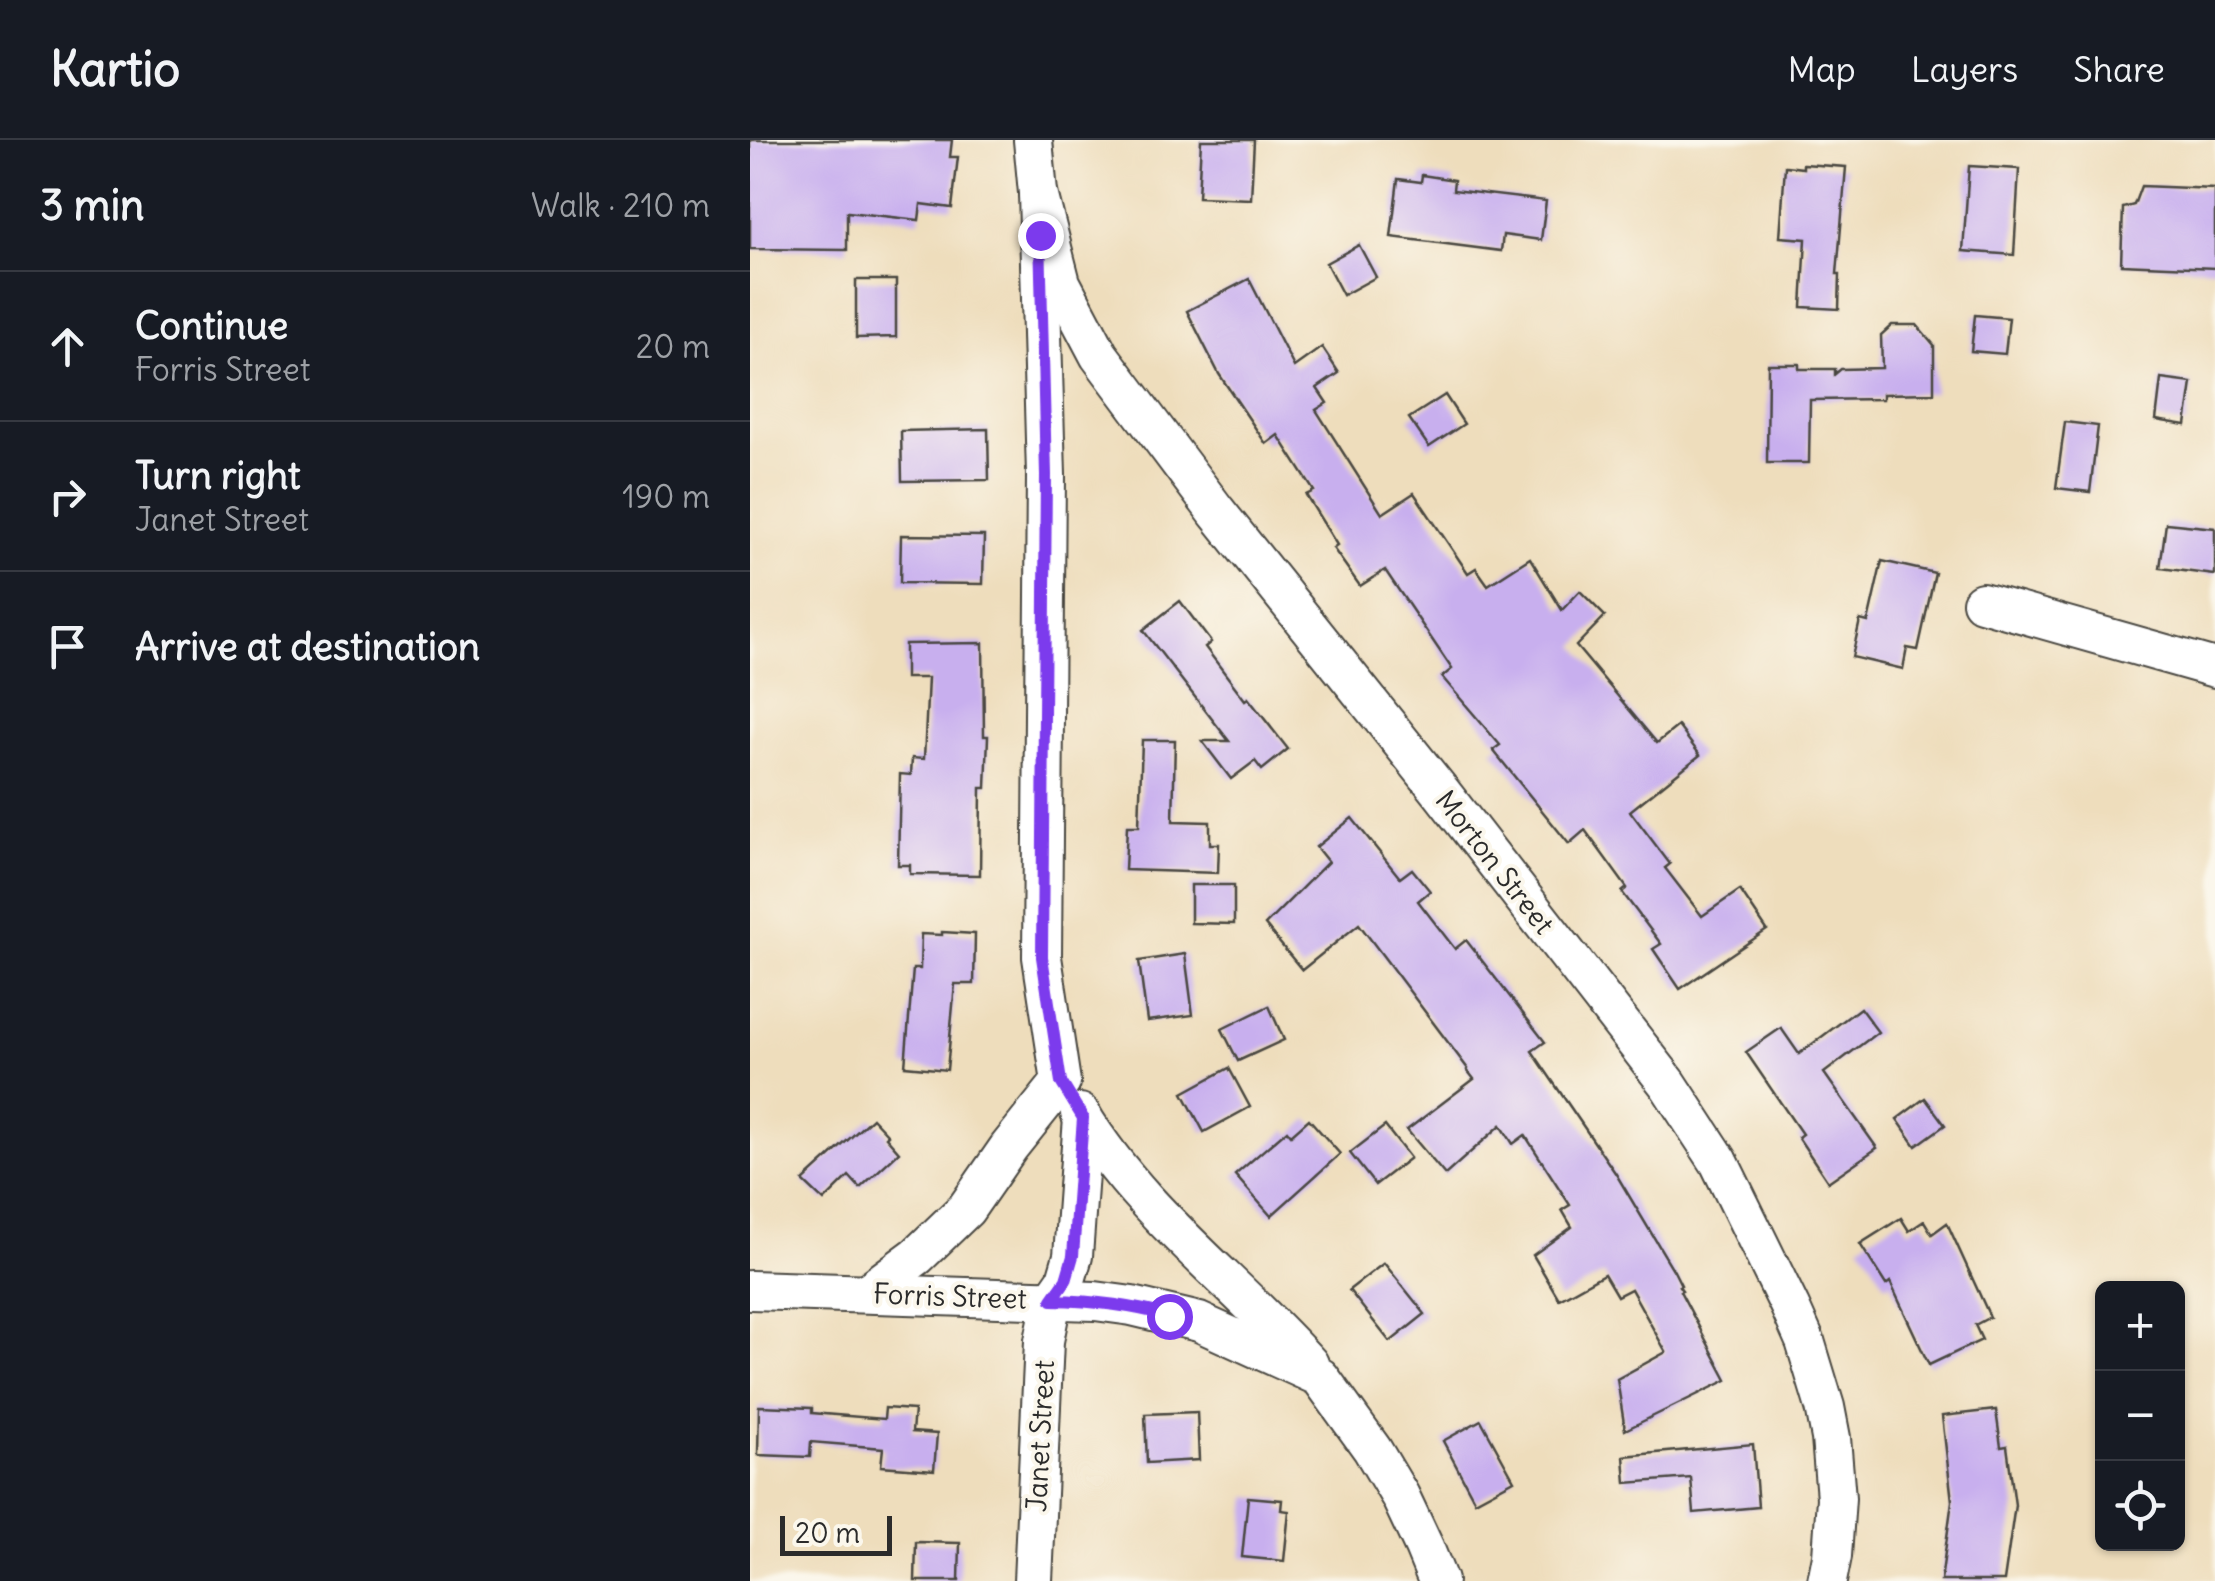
<!DOCTYPE html>
<meta charset="utf-8">
<style>
body{margin:0;font-family:Delius,sans-serif;background:#20242c;color:#f1f3f6}
.controls{position:absolute;right:30px;bottom:30px;display:grid;overflow:hidden;border-radius:15px;box-shadow:0 2px 8px #0004}
.controls button{width:90px;height:90px;display:grid;place-items:center;padding:0;border:0;border-bottom:2px solid #363941;background:#171b24;color:#f1f3f6;font:50px sans-serif}
.scale{position:absolute;left:30px;bottom:25px;width:112px;box-sizing:border-box;padding-left:10px;border:5px solid #2b2b2b;border-top:0;font-size:28px;line-height:35px;white-space:nowrap;color:#2b2b2b;-webkit-text-stroke:8px #fbf7ec;paint-order:stroke}
.stop{position:absolute;width:30px;height:30px;margin:-22px;border:8px solid #7c3aed;border-radius:50%;background:#fff}
.stop.end{background:#7c3aed;border-color:#fff;box-shadow:0 2px 10px #0008}
.list{margin:0;padding:0;list-style:none}
h2{display:flex;justify-content:space-between;align-items:center;height:130px;margin:0;padding:0 40px;font-size:42px}
h2 small{font-size:32px;font-weight:400;color:#9ea1a6}
.list li{display:grid;grid-template-columns:65px 1fr auto;gap:30px;align-items:center;box-sizing:border-box;height:150px;padding:0 40px;border-top:2px solid #363941}
.list b{display:block;font-size:38px;white-space:nowrap}
.list p{margin:0;font-size:32px;white-space:nowrap;color:#9ea1a6}
.list em{font-size:32px;font-style:normal;color:#9ea1a6}
.icon{flex:none;width:55px;height:55px;fill:none;stroke:currentColor;stroke-width:2;stroke-linecap:round;stroke-linejoin:round}
.map{position:relative;flex:none;width:1465px;height:1441px;overflow:hidden}
header{display:flex;align-items:center;gap:60px;box-sizing:border-box;height:140px;padding:0 50px;background:#171b24;border-bottom:2px solid #363941}
header strong{font-size:48px}
nav{display:flex;gap:55px;margin-inline-start:auto;font-size:35px}
main{display:flex}
aside{flex:1;background:#171b24}
.map>svg:first-child{display:block}
.building{fill:#c8afee}
.lines{fill:none;stroke-linecap:round;stroke-linejoin:round}
.street-casing{stroke:#484641;stroke-width:42}
.street{stroke:#fff;stroke-width:38}
.route{stroke:#7c3aed;stroke-width:12}
.labels{text-anchor:middle;dominant-baseline:central;stroke-width:8;stroke-linejoin:round;paint-order:stroke}
.street-label{font-size:28px;fill:#2b2b2b;stroke:#fbf7ec}
</style>
<header>
<strong>Kartio</strong>
<nav><a>Map</a><a>Layers</a><a>Share</a></nav>
</header>
<main>
<aside>
<h2>3 min<small>Walk · 210 m</small></h2>
<ul class="list">
<li><svg class="icon" aria-label="ahead" viewBox="0 0 24 24"><path d="M12 20V5M6 11l6-6 6 6"/></svg><div><b>Continue</b><p>Forris Street</p></div><em>20 m</em></li>
<li><svg class="icon" aria-label="right" viewBox="0 0 24 24"><path d="M7 20v-9h11M14 6l5 5-5 5"/></svg><div><b>Turn right</b><p>Janet Street</p></div><em>190 m</em></li>
<li><svg class="icon" aria-label="arrive" viewBox="0 0 24 24"><path d="M6 21V4h12l-3 4 3 4H6"/></svg><div><b>Arrive at destination</b></div></li>
</ul>
</aside>
<div class="map">
<svg width="1465" height="1441" viewBox="0 0 1465 1441">
<rect width="100%" height="100%" fill="#fbf7ec"/>
<filter id="ink" filterUnits="userSpaceOnUse"><feTurbulence type="fractalNoise" baseFrequency=".01" numOctaves="2"/><feDisplacementMap in="SourceGraphic" scale="20" xChannelSelector="R" yChannelSelector="G"/><feConvolveMatrix kernelMatrix="1 2 1 2 8 2 1 2 1" color-interpolation-filters="sRGB"/></filter>
<filter id="wash" filterUnits="userSpaceOnUse"><feTurbulence type="fractalNoise" baseFrequency=".0048" numOctaves="4" result="noise"/><feDisplacementMap in="SourceGraphic" scale="40" xChannelSelector="R" yChannelSelector="G"/><feGaussianBlur stdDeviation="2.25" result="paint"/><feColorMatrix in="noise" values="0 0 0 0 0 0 0 0 0 0 0 0 0 0 0 0 0 1.4 0 .05"/><feComposite in="paint" operator="in"/></filter>
<g filter="url(#wash)">
<rect width="100%" height="100%" fill="#eeddbc"/>
<g id="blocks">
<g class="building">
<path d="M 0,0 L 202,0 L 200,17 L 208,17 L 202,68 L 171,64 L 169,80 L 97,72 L 97,110 L 0,109 Z"/>
<path d="M 451,0 L 504,0 L 501,59 L 448,57 Z"/>
<path d="M 1053,24 L 1096,27 L 1087,134 L 1090,134 L 1089,169 L 1052,167 L 1056,99 L 1030,97 L 1035,26 L 1053,28 Z"/>
<path d="M 1219,26 L 1269,29 L 1264,115 L 1213,111 Z"/>
<path d="M 672,35 L 704,40 L 703,50 L 796,61 L 791,100 L 753,95 L 751,111 L 641,97 L 648,39 L 671,42 Z"/>
<path d="M 1391,46 L 1465,49 L 1465,128 L 1371,124 L 1373,68 L 1384,65 Z"/>
<path d="M 609,105 L 626,137 L 593,155 L 576,123 Z"/>
<path d="M 499,139 L 544,227 L 572,207 L 589,233 L 567,248 L 577,263 L 566,270 L 632,374 L 664,353 L 718,433 L 726,428 L 738,445 L 780,418 L 812,470 L 830,451 L 855,476 L 826,506 L 907,603 L 928,586 L 950,615 L 880,671 L 920,724 L 915,728 L 952,776 L 990,750 L 1017,790 L 930,849 L 903,809 L 911,804 L 872,752 L 877,748 L 835,690 L 819,704 L 743,610 L 750,605 L 692,537 L 702,529 L 635,430 L 610,446 L 583,408 L 587,405 L 556,355 L 564,351 L 528,295 L 516,304 L 469,234 L 437,171 Z"/>
<path d="M 106,140 L 146,140 L 146,197 L 106,198 Z"/>
<path d="M 1225,175 L 1259,178 L 1255,214 L 1221,211 Z"/>
<path d="M 1142,185 L 1167,185 L 1184,205 L 1184,253 L 1133,254 L 1133,259 L 1060,260 L 1059,323 L 1017,323 L 1018,224 L 1049,224 L 1049,229 L 1085,229 L 1085,234 L 1091,229 L 1132,228 L 1131,195 Z"/>
<path d="M 1411,239 L 1442,243 L 1436,285 L 1406,280 Z"/>
<path d="M 695,255 L 714,284 L 679,307 L 659,278 Z"/>
<path d="M 1315,282 L 1348,286 L 1340,352 L 1306,348 Z"/>
<path d="M 238,289 L 239,340 L 152,341 L 151,291 Z"/>
<path d="M 1416,383 L 1465,388 L 1465,435 L 1410,428 Z"/>
<path d="M 151,395 L 234,396 L 233,444 L 150,443 Z"/>
<path d="M 1132,421 L 1185,433 L 1168,510 L 1157,508 L 1153,529 L 1102,517 L 1110,480 L 1118,482 Z"/>
<path d="M 430,461 L 461,502 L 455,507 L 495,560 L 498,558 L 538,609 L 512,630 L 505,621 L 481,639 L 452,601 L 479,601 L 393,490 Z"/>
<path d="M 233,503 L 234,596 L 238,596 L 236,648 L 231,648 L 230,735 L 160,734 L 160,725 L 148,725 L 150,634 L 161,635 L 162,618 L 174,619 L 178,538 L 155,538 L 155,504 Z"/>
<path d="M 392,600 L 425,600 L 423,681 L 460,682 L 460,704 L 469,704 L 468,733 L 375,730 L 377,686 L 389,686 Z"/>
<path d="M 602,678 L 650,738 L 662,729 L 680,751 L 668,761 L 705,809 L 716,800 L 795,902 L 782,911 L 866,1034 L 924,1131 L 931,1145 L 929,1146 L 932,1150 L 930,1151 L 977,1240 L 875,1290 L 867,1239 L 916,1212 L 881,1149 L 867,1156 L 854,1134 L 809,1159 L 783,1115 L 822,1087 L 812,1070 L 820,1065 L 775,995 L 763,1004 L 751,985 L 695,1035 L 657,990 L 724,939 L 717,930 L 718,929 L 609,784 L 552,830 L 515,785 L 578,722 L 566,707 Z"/>
<path d="M 441,745 L 484,745 L 484,784 L 441,783 Z"/>
<path d="M 192,792 L 225,794 L 224,844 L 205,844 L 197,930 L 155,926 L 163,829 L 170,829 L 171,794 L 192,795 Z"/>
<path d="M 435,814 L 443,875 L 397,881 L 389,821 Z"/>
<path d="M 519,866 L 534,900 L 488,921 L 472,889 Z"/>
<path d="M 1110,868 L 1128,892 L 1074,933 L 1127,1008 L 1078,1042 L 1048,997 L 1052,994 L 996,912 L 1031,888 L 1049,914 Z"/>
<path d="M 479,928 L 500,967 L 454,992 L 433,953 Z"/>
<path d="M 1175,958 L 1195,985 L 1166,1006 L 1147,979 Z"/>
<path d="M 122,978 L 138,995 L 136,997 L 149,1012 L 110,1048 L 99,1036 L 74,1061 L 53,1041 Z"/>
<path d="M 559,979 L 590,1014 L 521,1076 L 485,1035 L 537,990 L 541,995 Z"/>
<path d="M 635,986 L 660,1018 L 625,1045 L 600,1013 Z"/>
<path d="M 1151,1078 L 1159,1091 L 1174,1081 L 1182,1094 L 1197,1083 L 1240,1177 L 1225,1185 L 1232,1200 L 1179,1225 L 1140,1142 L 1136,1145 L 1110,1104 Z"/>
<path d="M 634,1123 L 675,1174 L 640,1202 L 599,1150 Z"/>
<path d="M 9,1266 L 62,1268 L 62,1273 L 134,1279 L 135,1268 L 164,1270 L 162,1292 L 187,1294 L 184,1330 L 131,1326 L 133,1308 L 61,1302 L 60,1317 L 8,1315 Z"/>
<path d="M 1246,1270 L 1251,1307 L 1257,1306 L 1265,1365 L 1254,1441 L 1191,1441 L 1202,1361 L 1192,1276 Z"/>
<path d="M 447,1272 L 449,1320 L 397,1323 L 395,1274 Z"/>
<path d="M 731,1280 L 764,1340 L 725,1361 L 693,1301 Z"/>
<path d="M 1003,1304 L 1008,1367 L 944,1373 L 941,1338 L 876,1343 L 874,1316 Z"/>
<path d="M 498,1357 L 532,1360 L 531,1370 L 539,1371 L 534,1421 L 492,1417 Z"/>
<path d="M 166,1402 L 210,1403 L 209,1441 L 165,1441 Z"/>
</g>
</g>
</g>
<g filter="url(#ink)">
<use href="#blocks" fill-opacity="0" stroke="#484641" stroke-width="2.5"/>
<g class="lines">
<defs>
<g id="street">
<path d="M 288,53 L 311,143 L 349,215 L 466,371 L 691,652 L 918,944 L 969,1022 L 1040,1167 L 1055,1201 L 1075,1267 L 1081,1298 L 1086,1358 L 1082,1416 L 1077,1441"/>
<path d="M 1232,462 L 1465,528"/>
<path d="M 330,973 C 388,1071 484,1140 559,1224"/>
<path d="M 0,1150 L 345,1161 L 382,1166 L 449,1182 L 570,1237 L 622,1309 L 650,1356 L 674,1407 L 688,1441"/>
<path d="M 117,1153 L 167,1116 L 216,1069 L 259,1007 L 311,942 L 292,817 L 296,335 L 288,53 L 283,0"/>
<path d="M 283,1441 L 294,1201 L 302,1160 L 316,1140 L 323,1116 L 333,978"/>
</g>
</defs>
<use href="#street" class="street-casing"/>
<use href="#street" class="street"/>
</g>
</g>
<g class="lines" filter="url(#ink)">
<path class="route" d="M 290,95 L 296,335 L 292,817 L 311,942 L 333,978 L 323,1116 L 316,1140 L 302,1160 C 343,1161 380,1165 419,1176"/>
</g>
<g class="labels">
<g class="street-label">
<text transform="translate(745 722) rotate(52)">Morton Street</text>
<text transform="translate(200 1156) rotate(2)">Forris Street</text>
<text transform="translate(290 1296) rotate(-87)">Janet Street</text>
</g>
</g>
</svg>
<div class="controls">
<button>+</button>
<button>−</button>
<button><svg class="icon" aria-label="locate" viewBox="0 0 24 24"><circle cx="12" cy="12" r="6"/><path d="M12 2v4M12 18v4M2 12h4M18 12h4"/></svg></button>
</div>
<div class="scale">20 m</div>
<div class="stop" style="left:419px;top:1176px"></div>
<div class="stop end" style="left:290px;top:95px"></div>
</div>
</main>
